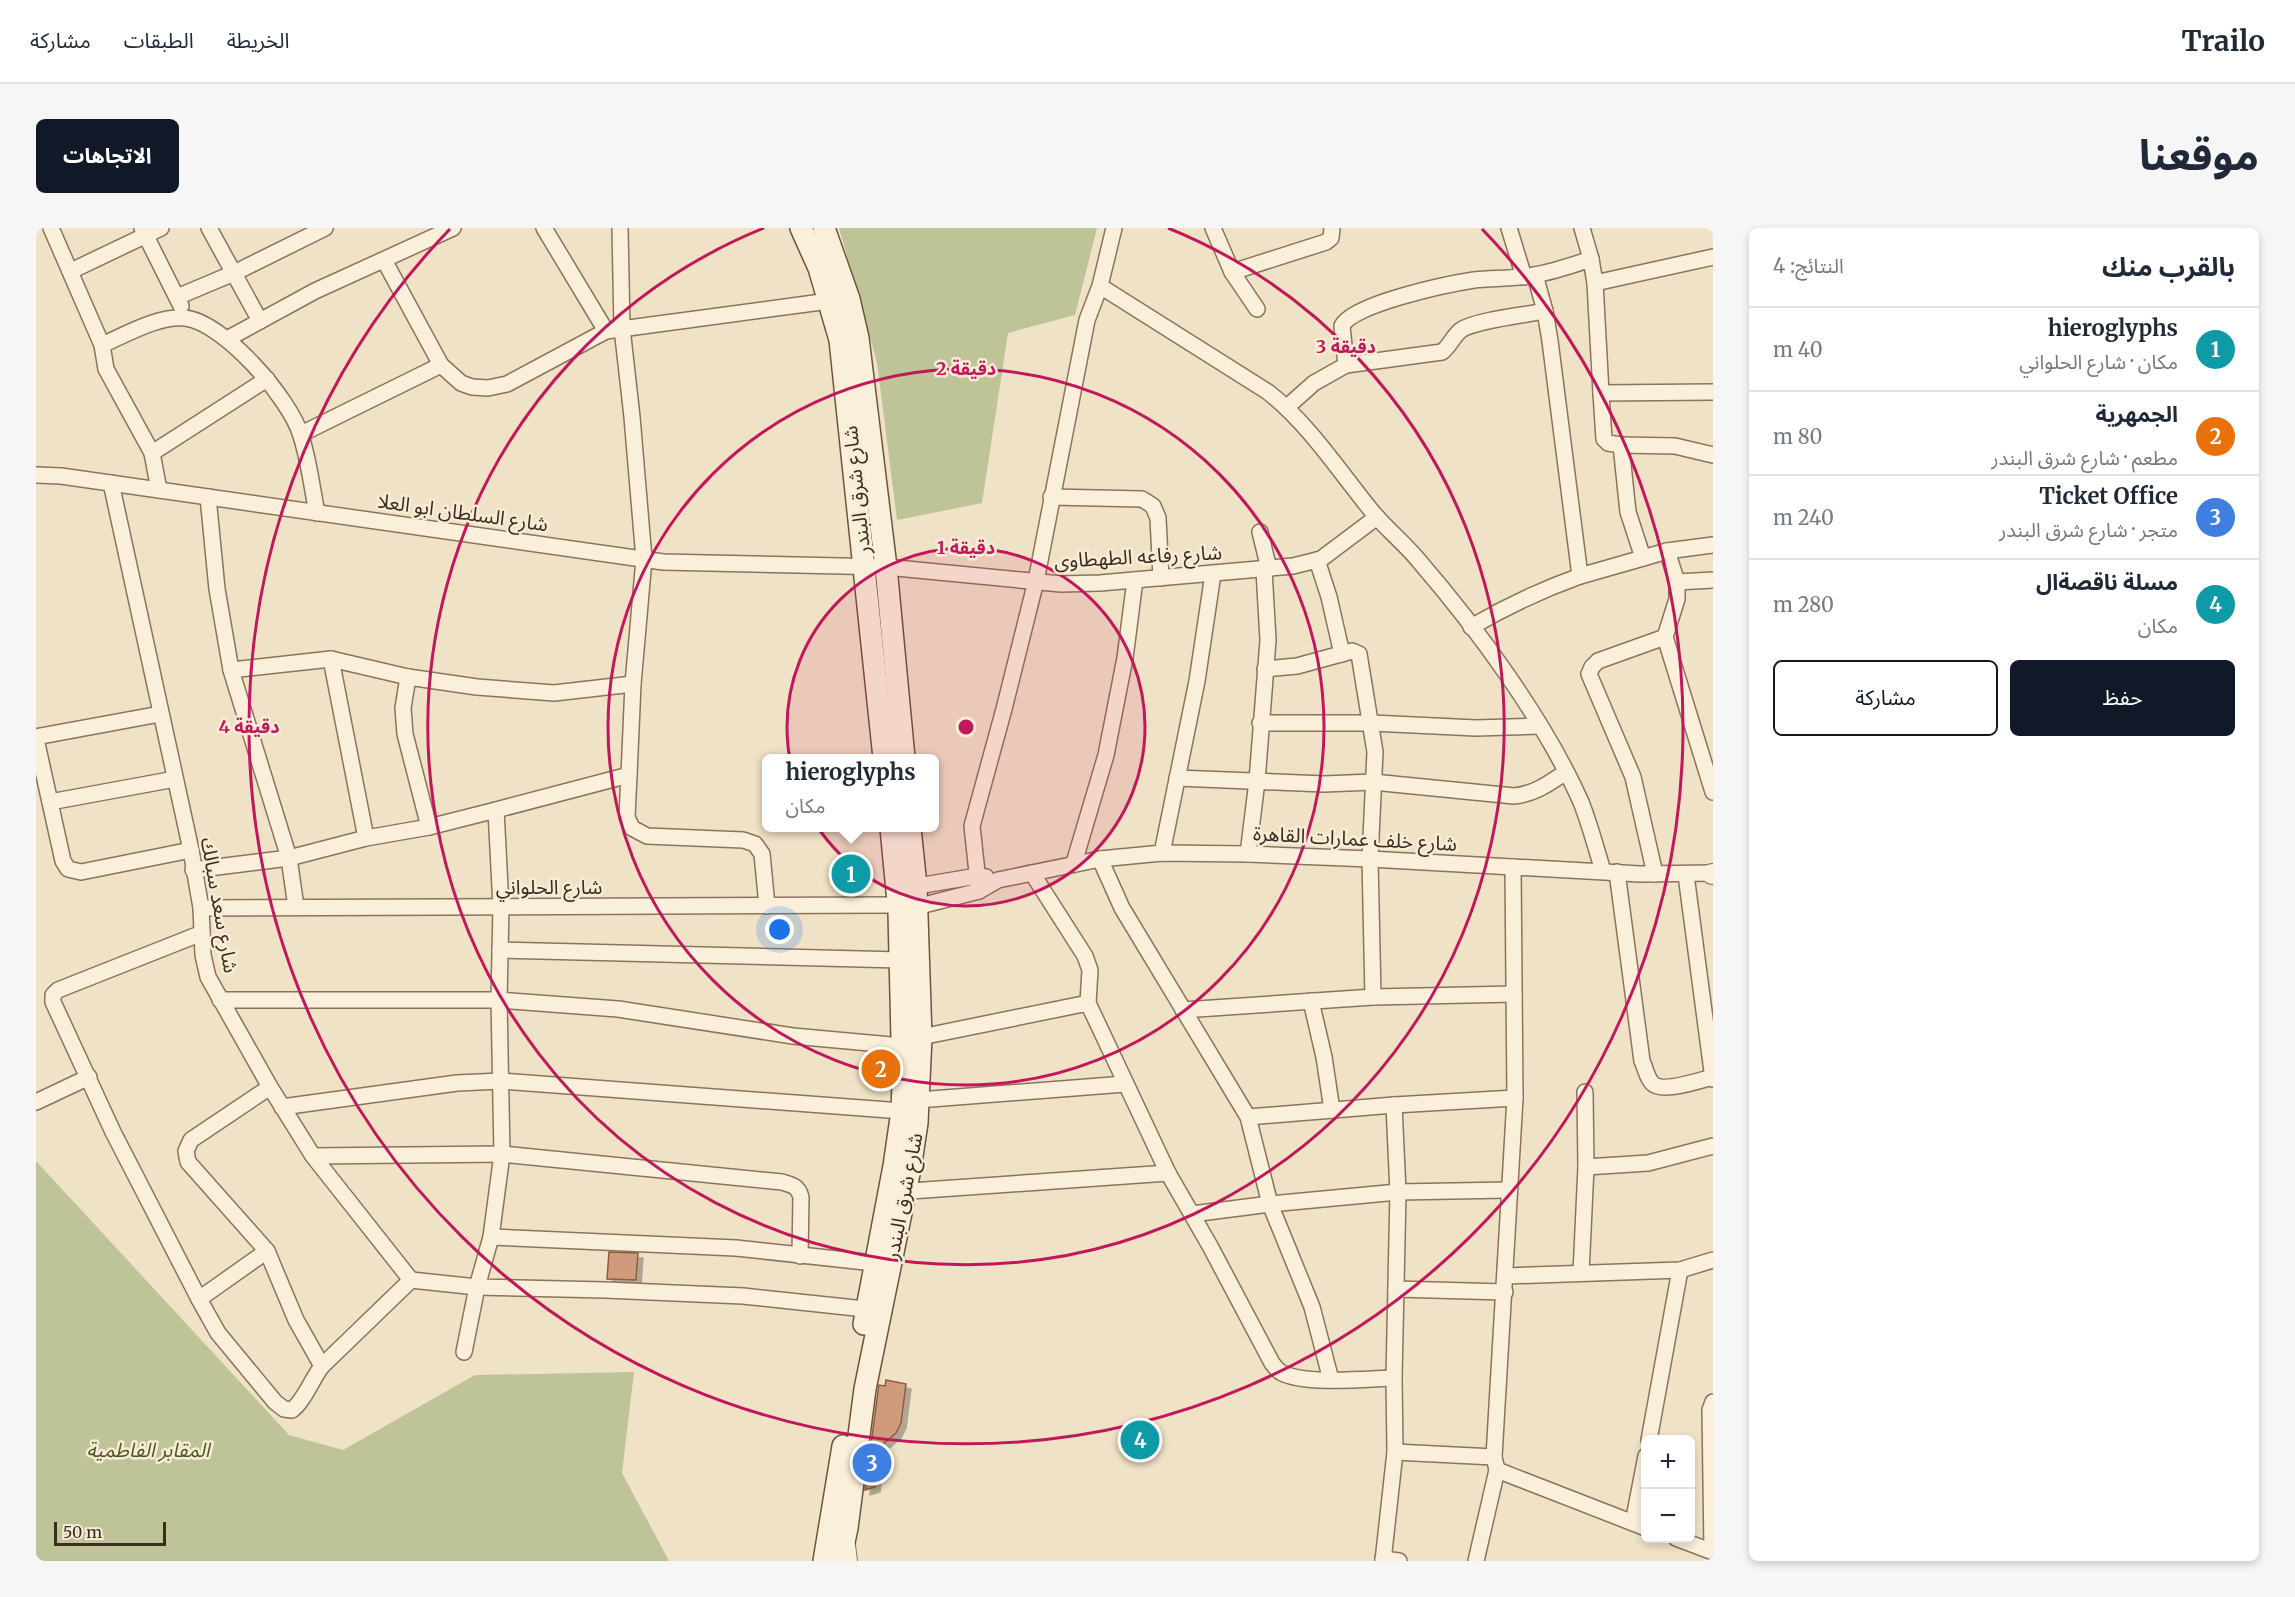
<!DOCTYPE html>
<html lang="ar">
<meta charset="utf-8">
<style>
body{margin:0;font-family:Merriweather,"Noto Sans Arabic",serif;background:#f6f6f7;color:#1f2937;direction:rtl}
.controls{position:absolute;right:18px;bottom:18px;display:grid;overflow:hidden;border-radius:9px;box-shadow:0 3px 9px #0003}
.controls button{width:54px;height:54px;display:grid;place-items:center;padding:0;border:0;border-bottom:2px solid #e0e1e3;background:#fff;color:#1f2937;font:30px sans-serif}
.scale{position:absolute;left:18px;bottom:15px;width:112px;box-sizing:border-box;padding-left:6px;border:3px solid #3b2c1f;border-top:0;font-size:16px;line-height:21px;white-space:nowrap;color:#3b2c1f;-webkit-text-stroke:4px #f7ecd6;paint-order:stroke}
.you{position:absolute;left:744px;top:702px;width:21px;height:21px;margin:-15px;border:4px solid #fff;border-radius:50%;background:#1a73e8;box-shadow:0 0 0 9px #1a73e833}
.badge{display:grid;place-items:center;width:39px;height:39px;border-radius:50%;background:#111827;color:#fff;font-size:20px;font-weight:700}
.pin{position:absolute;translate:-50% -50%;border:3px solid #fff;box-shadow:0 2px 6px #0006}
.popup{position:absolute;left:726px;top:526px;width:177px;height:78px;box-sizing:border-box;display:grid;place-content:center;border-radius:9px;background:#fff;filter:drop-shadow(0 2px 4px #0005);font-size:20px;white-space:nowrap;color:#747a83}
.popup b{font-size:22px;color:#1f2937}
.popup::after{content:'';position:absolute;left:50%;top:100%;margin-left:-12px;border:12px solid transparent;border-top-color:#fff}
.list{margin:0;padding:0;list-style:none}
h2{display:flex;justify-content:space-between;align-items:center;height:78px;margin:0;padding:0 24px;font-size:26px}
h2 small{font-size:20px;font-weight:400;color:#747a83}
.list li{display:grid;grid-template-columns:39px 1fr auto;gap:18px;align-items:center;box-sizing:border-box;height:84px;padding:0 24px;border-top:2px solid #e0e1e3}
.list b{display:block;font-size:22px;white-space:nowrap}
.list p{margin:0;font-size:20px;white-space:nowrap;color:#747a83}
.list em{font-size:20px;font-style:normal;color:#747a83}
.actions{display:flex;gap:12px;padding:18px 24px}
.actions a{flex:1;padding:14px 0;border:2px solid #111827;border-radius:9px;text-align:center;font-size:21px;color:#111827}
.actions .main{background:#111827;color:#fff}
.map{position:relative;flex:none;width:1677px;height:1333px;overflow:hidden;direction:ltr;border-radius:9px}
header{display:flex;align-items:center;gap:36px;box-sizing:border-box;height:84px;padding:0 30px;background:#fff;border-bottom:2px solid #e0e1e3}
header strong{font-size:28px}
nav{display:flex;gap:33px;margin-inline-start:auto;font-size:21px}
.intro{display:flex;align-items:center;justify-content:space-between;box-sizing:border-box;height:144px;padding:0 36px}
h1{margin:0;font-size:42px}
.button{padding:15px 27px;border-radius:9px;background:#111827;color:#fff;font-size:21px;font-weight:700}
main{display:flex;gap:36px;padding:0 36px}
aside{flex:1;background:#fff;border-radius:9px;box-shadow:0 3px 9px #0003}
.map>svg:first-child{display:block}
.cemetery{fill:#bfc398}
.building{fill:#cf9b7b;stroke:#8c5b40;stroke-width:1.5;filter:url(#shadow)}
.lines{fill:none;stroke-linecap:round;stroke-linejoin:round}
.service-casing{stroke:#8c735b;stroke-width:10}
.minor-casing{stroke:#8c735b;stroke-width:18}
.tertiary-casing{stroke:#8c735b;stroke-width:22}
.secondary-casing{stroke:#6e543e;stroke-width:24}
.service{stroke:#faefda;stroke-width:8}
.minor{stroke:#faefda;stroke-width:15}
.tertiary{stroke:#faefda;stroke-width:20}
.secondary{stroke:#faefda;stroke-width:21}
.ring{fill:none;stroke:#c2185b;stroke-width:3}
.labels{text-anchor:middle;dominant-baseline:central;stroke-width:5;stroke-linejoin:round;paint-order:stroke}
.street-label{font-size:20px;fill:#3b2c1f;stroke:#f7ecd6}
.park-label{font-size:20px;font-style:italic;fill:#4d5825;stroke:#f7ecd6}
.centre{fill:#c2185b;stroke:#f7ecd6;stroke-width:3}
.ring-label{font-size:18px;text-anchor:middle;font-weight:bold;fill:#c2185b;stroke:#f7ecd6;stroke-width:5;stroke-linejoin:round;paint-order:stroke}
</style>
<header>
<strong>Trailo</strong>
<nav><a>الخريطة</a><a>الطبقات</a><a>مشاركة</a></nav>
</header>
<div class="intro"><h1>موقعنا</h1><a class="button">الاتجاهات</a></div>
<main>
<aside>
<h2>بالقرب منك<small>النتائج: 4</small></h2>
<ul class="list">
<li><span class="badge" style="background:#0f9aa8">1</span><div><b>hieroglyphs</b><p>مكان · شارع الحلواني</p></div><em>40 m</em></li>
<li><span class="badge" style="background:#e8710a">2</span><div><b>الجمهرية</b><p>مطعم · شارع شرق البندر</p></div><em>80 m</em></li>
<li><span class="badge" style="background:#3f7fe0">3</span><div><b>Ticket Office</b><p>متجر · شارع شرق البندر</p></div><em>240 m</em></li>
<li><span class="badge" style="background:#0f9aa8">4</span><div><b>مسلة ناقصةال</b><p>مكان</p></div><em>280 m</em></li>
</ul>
<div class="actions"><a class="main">حفظ</a><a>مشاركة</a></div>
</aside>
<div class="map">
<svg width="1677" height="1333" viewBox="0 0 1677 1333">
<defs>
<filter id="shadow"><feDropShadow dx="5" dy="5" stdDeviation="0" flood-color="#0004"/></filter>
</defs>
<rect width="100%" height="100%" fill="#f0e2c6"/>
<g class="cemetery">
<path d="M 803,0 L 1061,0 L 1039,87 L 972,105 L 946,275 L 861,292 L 841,134 Z"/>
<path d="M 0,933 L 253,1207 L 307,1222 L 439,1147 L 598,1144 L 586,1245 L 633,1333 L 0,1333 Z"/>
</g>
<g class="building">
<path d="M 573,1024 L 602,1025 L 600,1052 L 571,1051 Z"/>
<path d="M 850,1152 L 870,1156 L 865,1195 L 860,1205 L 844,1219 L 839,1259 L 829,1262 L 842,1163 L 843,1157 L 849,1158 Z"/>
</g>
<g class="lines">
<defs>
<path id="service" d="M 815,1317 L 817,1333"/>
<g id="minor">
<path d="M 15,0 L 66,117 L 70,141 L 116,225 L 123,262"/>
<path d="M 106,0 L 145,78"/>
<path d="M 173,0 L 224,93"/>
<path d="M 508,0 L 570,103"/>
<path d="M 1177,0 L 1196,44 L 1221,81"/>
<path d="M 1473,0 L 1488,49"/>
<path d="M 1546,0 L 1555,31"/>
<path d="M 348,32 L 405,137 L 425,155 L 436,159 L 452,160 L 471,156 L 570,103 L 793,73"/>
<path d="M 35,43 L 125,0"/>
<path d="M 1196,44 L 1290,14 L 1295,10 L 1296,0"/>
<path d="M 1559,55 L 1677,29"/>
<path d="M 1064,58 L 1232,164 C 1274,197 1305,246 1339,287 C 1353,303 1370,317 1383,333 C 1441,400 1509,493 1545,574 C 1554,597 1560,620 1567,643"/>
<path d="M 141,69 L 198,45 L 289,0"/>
<path d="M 191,111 L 279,63 L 417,0"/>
<path d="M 66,117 C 91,106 121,88 149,90 C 188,94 255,172 265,208 C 273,233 276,260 281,285"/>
<path d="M 1310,137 L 1406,124 C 1414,118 1417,108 1425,102 C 1440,92 1489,87 1509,83"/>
<path d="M 1565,165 L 1568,211 L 1572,215 L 1585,217 L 1592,284 L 1607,330 L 1631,323 L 1677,317"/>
<path d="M 1251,179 L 1278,155 L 1310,137 L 1306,98 C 1316,76 1412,56 1438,52 C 1458,50 1478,51 1498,47 C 1517,44 1537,37 1555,31 L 1559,55 L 1565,165 L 1677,164"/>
<path d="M 265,206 L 405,137"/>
<path d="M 1585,217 L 1639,218 L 1677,227"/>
<path d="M 116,225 L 231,151"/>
<path d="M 0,247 L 25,248 L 627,334 L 850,339 L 1025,356 L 1064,355 L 1257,338 L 1285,331 L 1341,289"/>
<path d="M 75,255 L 155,622 L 165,680 L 167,727 L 172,749 L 234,859 L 277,928 L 375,1052"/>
<path d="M 172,269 L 181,361 L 195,442 L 253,630 L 260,679"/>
<path d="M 1015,269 L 1106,271 L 1117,278 L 1122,290 L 1125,350"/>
<path d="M 1224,304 L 1233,341"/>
<path d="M 1631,323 L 1641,354 L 1641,371 L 1629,409 L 1677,564"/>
<path d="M 1281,332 L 1293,369 L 1306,426"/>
<path d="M 1544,348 L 1607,330"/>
<path d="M 1641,354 L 1677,352"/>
<path d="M 1435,399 C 1471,378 1505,362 1544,348 L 1514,113 L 1509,83 L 1499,47"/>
<path d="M 295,431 L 330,610"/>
<path d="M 1229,441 L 1261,438 L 1316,423 L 1323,426 L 1339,524 L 1334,631 L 1337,769"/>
<path d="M 195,442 L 295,431 L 372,449 L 441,459 L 518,465 L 597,456"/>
<path d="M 372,449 L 367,480 L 369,506 L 393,599"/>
<path d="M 1224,495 L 1336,495 L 1440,500 L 1504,498"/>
<path d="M 0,509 L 124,486"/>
<path d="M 0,511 L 27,633 L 32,641 L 45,644 L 155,622"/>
<path d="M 593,547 L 591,589 L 596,600 L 611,608 L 707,612 L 719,616 L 726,626 L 731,678"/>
<path d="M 1141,550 L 1288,556 L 1337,554 L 1478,568 C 1499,566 1513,555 1530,544"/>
<path d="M 14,574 L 139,551"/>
<path d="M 460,582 L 465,679 L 463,772 L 466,926 L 455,1009 L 441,1059 L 569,1062 L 707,1068 L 838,1082"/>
<path d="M 1126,625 L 1161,453 L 1177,346"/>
<path d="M 1212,626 L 1221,553 L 1232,412 L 1228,342"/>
<path d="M 1064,631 L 1086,680 L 1212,889 L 1234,976 L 1276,1079 L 1295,1152"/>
<path d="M 1038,635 L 1070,527 L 1089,430 L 1099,352"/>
<path d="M 1477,639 L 1479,870 L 1458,1229 L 1461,1242 L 1610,1300"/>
<path d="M 157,642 L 253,630 L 330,610 L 393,599 L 460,582 L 593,547 L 597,456 L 608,331 L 596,189 L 586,100 L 584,0"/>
<path d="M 1581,644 L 1606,833 C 1609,839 1611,850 1616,855 C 1626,866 1664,852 1677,849"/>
<path d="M 996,645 L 1049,728 L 1054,742 L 1052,775"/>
<path d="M 1619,646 L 1597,549 L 1553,446 L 1556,439 L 1562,433 L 1629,409"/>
<path d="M 1650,647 L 1677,851"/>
<path d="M 870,660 L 941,648 L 950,649"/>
<path d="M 943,663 L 936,598 L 968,481 L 1000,353 L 1051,92 L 1064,58 L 1078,0"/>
<path d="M 165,680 L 862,677"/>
<path d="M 872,681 L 943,663 L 962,652 L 1064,631 L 1126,625 L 1212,626 L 1334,631 L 1604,646 L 1677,645"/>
<path d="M 166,705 L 22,762 L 17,767 L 17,774 L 77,904 L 163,1071 L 182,1105 L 239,1174 L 248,1181 L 256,1182 C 268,1173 276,1151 286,1138 L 375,1052 L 441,1059 L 428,1124"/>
<path d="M 464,722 L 864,732"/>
<path d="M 184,772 L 463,772 L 582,781 L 757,808 L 866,818"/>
<path d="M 1275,773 L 1288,829 L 1296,882"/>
<path d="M 1147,782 L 1337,769 L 1478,766"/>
<path d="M 885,809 L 1052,775 L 1132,945 L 1174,1018 L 1236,1135 C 1239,1139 1242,1143 1246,1145 C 1271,1157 1329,1151 1358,1150"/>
<path d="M 234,859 L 155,912 L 150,923 L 152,934 L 231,1023 L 260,1092 L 286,1138"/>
<path d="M 882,872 L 1089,856"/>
<path d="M 0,874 L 53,849"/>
<path d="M 246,879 L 421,855 L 465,853 L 866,883"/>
<path d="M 1212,889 L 1358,877 L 1479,870"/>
<path d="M 277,928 L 466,926 L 746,954 C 756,957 762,958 765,969 L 764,1028"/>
<path d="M 1550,939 L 1612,935 L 1677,918"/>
<path d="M 860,964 L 1132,945"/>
<path d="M 1156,986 L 1234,976 L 1362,964 L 1472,962"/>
<path d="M 455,1009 L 700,1020 L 847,1036"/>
<path d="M 1545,1045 L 1550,939 L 1549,864"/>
<path d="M 1470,1048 L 1644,1042 L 1677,1032"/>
<path d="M 1360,1061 L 1469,1064"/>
<path d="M 163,1071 L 231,1023"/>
<path d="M 1613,1212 L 1644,1042"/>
<path d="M 1359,1224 L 1458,1229"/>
<path d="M 1597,1295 L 1610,1228"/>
<path d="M 1640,1310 L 1677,1324"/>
<path d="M 1676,1323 L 1674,1182 L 1677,1174"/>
<path d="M 1347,1331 L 1363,1333"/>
<path d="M 1347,1333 L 1359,1224 L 1358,1150 L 1362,964 L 1358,877"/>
<path d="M 1440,1333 L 1461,1242"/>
</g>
<path id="tertiary" d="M 1676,646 L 1677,646"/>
<g id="secondary">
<path d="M 765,0 L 783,40 L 804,112 L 848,530"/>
<path d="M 788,0 L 813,71 L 822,110 L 850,339 L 868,530"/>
<path d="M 828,1096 L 858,938 L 866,883 L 867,854 L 863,684 L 855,600"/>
<path d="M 788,1333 L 807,1218"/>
<path d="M 804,1333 L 811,1300 L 829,1161 L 874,941 L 881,895 L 885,809 L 880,658 L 874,600"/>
</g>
</defs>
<use href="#service" class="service-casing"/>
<use href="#minor" class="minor-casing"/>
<use href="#tertiary" class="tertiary-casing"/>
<use href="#secondary" class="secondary-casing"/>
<use href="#service" class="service"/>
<use href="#minor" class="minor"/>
<use href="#tertiary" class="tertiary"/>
<use href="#secondary" class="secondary"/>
</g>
<circle cx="930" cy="499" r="179" fill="#c2185b" fill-opacity=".12"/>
<g class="ring">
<circle cx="930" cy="499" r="179"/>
<circle cx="930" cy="499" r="358"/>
<path d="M1132 0A538 538 0 1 1 728 0"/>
<path d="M1446 1A717 717 0 1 1 414 1"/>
</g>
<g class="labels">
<g class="street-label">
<text transform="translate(820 262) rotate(-96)">شارع شرق البندر</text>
<text transform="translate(427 284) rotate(8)">شارع السلطان ابو العلا</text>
<text transform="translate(1102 328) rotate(-3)">شارع رفاعه الطهطاوى</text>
<text transform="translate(1319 610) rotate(3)">شارع خلف عمارات القاهرة</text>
<text x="513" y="658">شارع الحلواني</text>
<text transform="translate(184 677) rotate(80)">شارع سعد سبالك</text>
<text transform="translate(867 968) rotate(-79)">شارع شرق البندر</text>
</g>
<g class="park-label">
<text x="112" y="1221">المقابر الفاطمية</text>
</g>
</g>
<circle cx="930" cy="499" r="9" class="centre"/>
<g class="ring-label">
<text x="1310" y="125">3 دقيقة</text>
<text x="930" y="147">2 دقيقة</text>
<text x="930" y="326">1 دقيقة</text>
<text x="213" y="505">4 دقيقة</text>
</g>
</svg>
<div class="controls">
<button>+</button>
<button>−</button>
</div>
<div class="scale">50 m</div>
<div class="you"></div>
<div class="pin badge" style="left:815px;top:646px;background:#0f9aa8">1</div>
<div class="popup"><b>hieroglyphs</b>مكان</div>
<div class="pin badge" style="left:845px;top:841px;background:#e8710a">2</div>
<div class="pin badge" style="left:836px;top:1235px;background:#3f7fe0">3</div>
<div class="pin badge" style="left:1104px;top:1212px;background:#0f9aa8">4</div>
</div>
</main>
